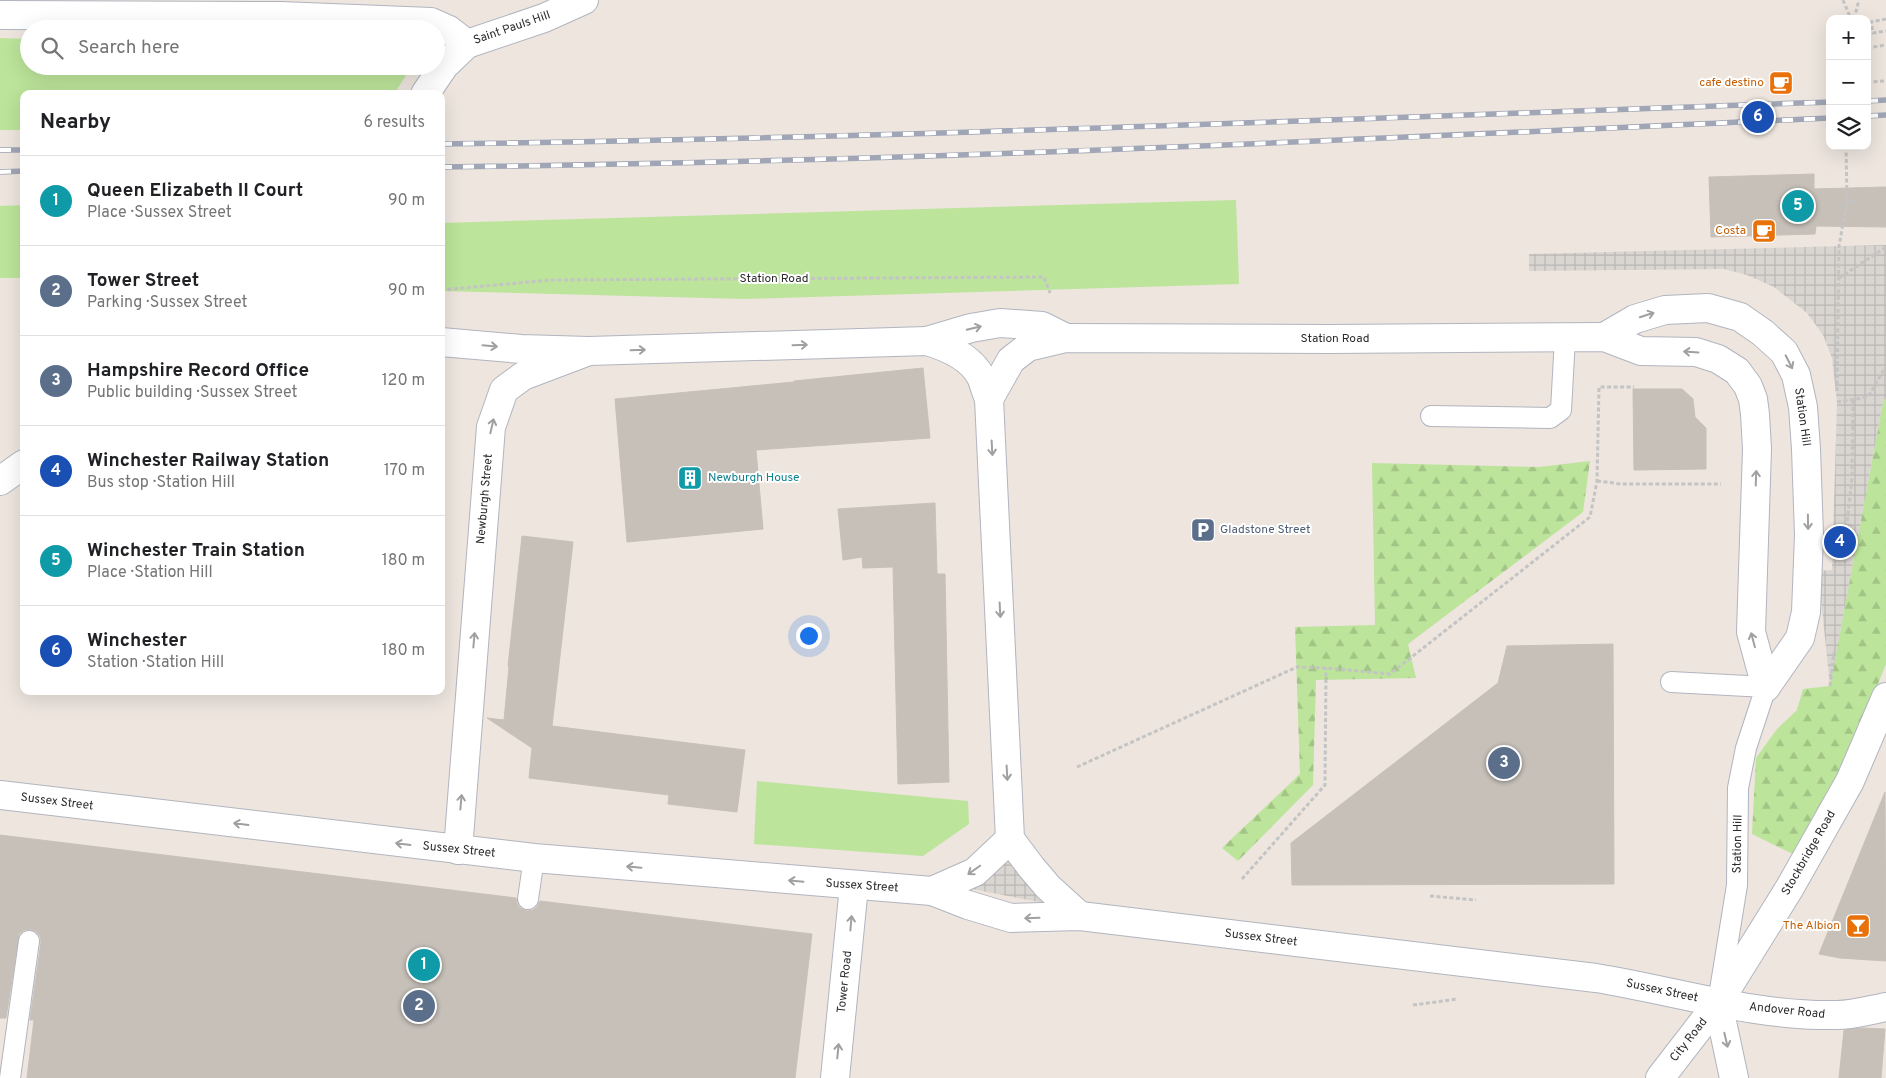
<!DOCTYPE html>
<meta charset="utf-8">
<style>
body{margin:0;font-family:Overpass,sans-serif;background:#f6f6f6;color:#202124}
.controls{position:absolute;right:15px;top:15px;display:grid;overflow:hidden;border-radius:10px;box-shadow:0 5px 20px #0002}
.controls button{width:45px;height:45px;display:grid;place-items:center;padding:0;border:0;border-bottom:1px solid #e0e0e0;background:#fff;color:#202124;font:25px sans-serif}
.you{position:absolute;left:808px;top:635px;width:18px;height:18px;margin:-12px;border:4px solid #fff;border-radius:50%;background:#1a73e8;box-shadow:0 0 0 8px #1a73e833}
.badge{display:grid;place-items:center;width:32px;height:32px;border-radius:50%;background:#d93025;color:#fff;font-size:16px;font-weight:700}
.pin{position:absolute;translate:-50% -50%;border:2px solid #fff;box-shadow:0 1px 5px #0006}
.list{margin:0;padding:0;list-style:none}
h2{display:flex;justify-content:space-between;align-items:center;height:65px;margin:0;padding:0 20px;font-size:21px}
h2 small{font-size:16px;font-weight:400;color:#757577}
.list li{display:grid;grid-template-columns:32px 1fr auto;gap:15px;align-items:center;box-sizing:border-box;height:90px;padding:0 20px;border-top:1px solid #e0e0e0}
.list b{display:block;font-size:19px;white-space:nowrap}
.list p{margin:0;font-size:16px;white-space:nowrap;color:#757577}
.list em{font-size:16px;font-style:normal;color:#757577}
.icon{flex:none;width:28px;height:28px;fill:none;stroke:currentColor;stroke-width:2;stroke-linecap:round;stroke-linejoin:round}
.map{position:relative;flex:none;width:1886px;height:1078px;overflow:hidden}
.search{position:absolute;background:#fff;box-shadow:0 5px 20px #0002;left:20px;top:20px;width:425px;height:55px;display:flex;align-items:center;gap:12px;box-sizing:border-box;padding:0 18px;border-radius:28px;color:#757577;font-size:19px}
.panel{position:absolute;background:#fff;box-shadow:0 5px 20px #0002;left:20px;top:90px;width:425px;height:605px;border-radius:10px}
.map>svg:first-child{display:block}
.grass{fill:#bce49a}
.forest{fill:url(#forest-firs)}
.plaza{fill:url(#plaza-grid)}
.building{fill:#c6c0b9;stroke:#c9c0b7}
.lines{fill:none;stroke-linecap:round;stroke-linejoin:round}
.lane-casing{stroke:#b1b5bf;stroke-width:22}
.street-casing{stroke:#b1b5bf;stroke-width:30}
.secondary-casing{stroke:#b1b5bf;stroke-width:30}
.path{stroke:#c4c4c4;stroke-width:3;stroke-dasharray:4 2.5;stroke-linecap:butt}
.lane{stroke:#fff;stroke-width:20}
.street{stroke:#fff;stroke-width:28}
.secondary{stroke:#fff;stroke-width:28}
.rail-casing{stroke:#a0a6b6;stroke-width:5.5}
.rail{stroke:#fff;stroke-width:4;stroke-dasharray:11;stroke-linecap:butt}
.oneway{stroke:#a0a0a0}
.labels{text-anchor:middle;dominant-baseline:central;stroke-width:4;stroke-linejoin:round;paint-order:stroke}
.street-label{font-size:12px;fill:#2b2b2b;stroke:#fff}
.food-label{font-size:12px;fill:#c56008;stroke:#fff;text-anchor:end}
.culture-label{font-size:12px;fill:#0d838f;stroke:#fff;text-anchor:start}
.service-label{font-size:12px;fill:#4e5e75;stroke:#fff;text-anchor:start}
</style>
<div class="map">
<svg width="1886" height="1078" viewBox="0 0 1886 1078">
<defs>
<pattern id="forest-firs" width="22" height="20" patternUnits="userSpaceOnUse" patternTransform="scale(1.25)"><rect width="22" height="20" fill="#bce49a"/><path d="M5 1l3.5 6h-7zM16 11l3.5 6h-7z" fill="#a2c485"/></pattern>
<pattern id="plaza-grid" width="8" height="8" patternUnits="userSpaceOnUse" patternTransform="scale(1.25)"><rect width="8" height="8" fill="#d9d5d1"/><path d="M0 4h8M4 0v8" fill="none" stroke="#bab7b4"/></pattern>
</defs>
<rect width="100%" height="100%" fill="#ede5de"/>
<g class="grass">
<path d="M 0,38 L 29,39 L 29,66 L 412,66 L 394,94 L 24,94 L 24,130 L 0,130 Z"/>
<path d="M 1236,200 L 1239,284 L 744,299 L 441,291 L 441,223 Z"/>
<path d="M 24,205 L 24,278 L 0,278 L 0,206 Z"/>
<path d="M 757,781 L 968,801 L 969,824 L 923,856 L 754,844 Z"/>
</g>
<g class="forest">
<path d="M 1886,398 L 1886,664 L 1842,773 L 1793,854 L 1752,834 L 1756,758 L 1777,729 L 1797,710 L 1803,689 L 1830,686 L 1883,402 Z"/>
<path d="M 1590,461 L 1583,512 L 1408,644 L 1416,678 L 1316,680 L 1313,785 L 1238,861 L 1222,848 L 1300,774 L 1295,627 L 1375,625 L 1372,463 L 1539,467 Z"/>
</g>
<g class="plaza">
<path d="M 1886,245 L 1886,398 L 1883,402 L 1830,686 L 1818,571 L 1832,570 L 1837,402 L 1832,358 L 1823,335 L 1807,313 L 1774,287 L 1747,275 L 1724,269 L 1529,271 L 1529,254 Z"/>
<path d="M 1012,849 L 1054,905 L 972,889 Z"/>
</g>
<g class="building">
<path d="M 1814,174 L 1814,189 L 1886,187 L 1886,227 L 1816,226 L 1815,234 L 1711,237 L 1709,177 Z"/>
<path d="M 923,368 L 930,438 L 756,450 L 763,529 L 627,542 L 615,399 L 794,382 L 794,381 Z"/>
<path d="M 1633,389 L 1682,389 L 1693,399 L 1695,417 L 1706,428 L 1706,469 L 1634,470 Z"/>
<path d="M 935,503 L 937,574 L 945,574 L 949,782 L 898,784 L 893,567 L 863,568 L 862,557 L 843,560 L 838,509 Z"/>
<path d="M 522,536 L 573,542 L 552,726 L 745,750 L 737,812 L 668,804 L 669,795 L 529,778 L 532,748 L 487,718 L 504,720 L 509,667 L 508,666 Z"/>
<path d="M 1613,644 L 1614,884 L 1292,885 L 1291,843 L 1498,683 L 1507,646 Z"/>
<path d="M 1885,792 L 1886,961 L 1840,958 L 1819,954 Z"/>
<path d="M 0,835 L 516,898 L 517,904 L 520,908 L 527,911 L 533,910 L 537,907 L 540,901 L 812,934 L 795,1078 L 27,1078 L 34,1020 L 30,1020 L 41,942 L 40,936 L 37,932 L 31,929 L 24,930 L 19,934 L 6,1018 L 0,1018 Z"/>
<path d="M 1862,1028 L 1885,1029 L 1881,1078 L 1839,1078 L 1844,1030 Z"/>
</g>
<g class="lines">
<defs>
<g id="lane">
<path d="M 1431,416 L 1550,418 L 1561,410 L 1565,338"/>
<path d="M 1671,682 L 1766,687 L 1746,748 L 1738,788 L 1737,885 L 1719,996"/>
<path d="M 528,899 L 534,858"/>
<path d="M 10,1078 L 29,941"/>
</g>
<g id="street">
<path d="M 1604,337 L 1635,319 L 1665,310 L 1708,308 L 1740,317 L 1763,333 L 1784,352 L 1796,375 L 1803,407 L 1806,449 L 1809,535 L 1806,612 L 1800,638 L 1766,687"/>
<path d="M 927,341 L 971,328 L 1000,323 L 1042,326 L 1066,338"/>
<path d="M 989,399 L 1011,360 L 1028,347 L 1066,338 L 1330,339 L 1604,337 L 1641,351 L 1696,352 L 1718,359 L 1737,371 L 1748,386 L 1753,399 L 1755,414 L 1757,449 L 1751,632 L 1766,687"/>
<path d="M 458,850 L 491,427 L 504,390 L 523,376 L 589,351"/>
<path d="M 1718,1003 L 1734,1078"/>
<path d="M 835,1078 L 854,886"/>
</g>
<g id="secondary">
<path d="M 0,15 L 280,16 L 431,22 L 449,30 L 467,44"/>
<path d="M 425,94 L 444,66 L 467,44 L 544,18 L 584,0"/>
<path d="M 441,342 L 521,349 L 589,351 L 927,341 C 947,347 971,357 981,377 C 984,384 986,392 989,399 L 1010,839 L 1031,867 L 1048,887 L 1080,916"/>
<path d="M 0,481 L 24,464"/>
<path d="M 0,795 L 534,858 L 932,891 L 968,905 L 1011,918 L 1080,916 L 1596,978 C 1676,991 1756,1017 1837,1015 C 1853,1015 1870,1010 1886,1007"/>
<path d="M 932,891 L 975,872 L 1010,839"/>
<path d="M 1660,1078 L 1718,1003 L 1789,889 L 1850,781 L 1886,697"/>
</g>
</defs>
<use href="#lane" class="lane-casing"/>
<use href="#street" class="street-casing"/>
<use href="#secondary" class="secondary-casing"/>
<g class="path">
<path d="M 1843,0 L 1851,19"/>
<path d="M 1854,19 L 1859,0"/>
<path d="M 1886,19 L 1871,22 L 1873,33 L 1886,31"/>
<path d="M 1867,48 L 1886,45"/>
<path d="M 1867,82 L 1886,81"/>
<path d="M 1846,146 L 1847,202"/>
<path d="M 1839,278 L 1886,247"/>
<path d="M 441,290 L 551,280 L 1044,277 L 1050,293"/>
<path d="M 1837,391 L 1839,246 L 1847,202 L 1859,201"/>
<path d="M 1837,402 L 1868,397 L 1886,366"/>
<path d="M 1597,481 L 1621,484 L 1721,484"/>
<path d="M 1846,534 L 1852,478 L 1853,399"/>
<path d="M 1830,686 L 1834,652"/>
<path d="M 1077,767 L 1297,667 L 1326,668 L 1390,674 L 1590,517 L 1597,481 L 1599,387 L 1634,387"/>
<path d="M 1242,879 L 1325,785 L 1326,668"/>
<path d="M 1430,896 L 1476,900"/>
<path d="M 1413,1005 L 1458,999"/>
</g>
<use href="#lane" class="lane"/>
<use href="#street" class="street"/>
<use href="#secondary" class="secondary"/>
<defs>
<g id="rail">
<path d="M 1867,101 L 1886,100"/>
<path d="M 1867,116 L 1886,115"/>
<path d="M 441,144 C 904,138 1367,118 1830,102"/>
<path d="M 0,150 L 24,150"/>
<path d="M 441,167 C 904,162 1367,139 1830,118"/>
<path d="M 0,172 L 24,171"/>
</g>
</defs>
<use href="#rail" class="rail-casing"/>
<use href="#rail" class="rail"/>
</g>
<defs><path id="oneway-shaft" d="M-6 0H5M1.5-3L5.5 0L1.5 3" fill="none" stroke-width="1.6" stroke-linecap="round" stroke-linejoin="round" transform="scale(1.25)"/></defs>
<g class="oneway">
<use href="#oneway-shaft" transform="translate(1647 315) rotate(-18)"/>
<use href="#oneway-shaft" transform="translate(974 328) rotate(-13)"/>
<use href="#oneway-shaft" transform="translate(800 345) rotate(-2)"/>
<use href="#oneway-shaft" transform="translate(490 346) rotate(5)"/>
<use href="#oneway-shaft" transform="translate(638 350) rotate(-2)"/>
<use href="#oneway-shaft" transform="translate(1691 352) rotate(-176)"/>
<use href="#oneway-shaft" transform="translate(1789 362) rotate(63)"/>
<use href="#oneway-shaft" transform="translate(492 426) rotate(-77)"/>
<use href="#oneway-shaft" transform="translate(992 448) rotate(87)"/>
<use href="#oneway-shaft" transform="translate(1756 478) rotate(-88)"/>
<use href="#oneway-shaft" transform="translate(1808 522) rotate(89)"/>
<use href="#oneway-shaft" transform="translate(1000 610) rotate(87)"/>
<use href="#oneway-shaft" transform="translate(474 640) rotate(-85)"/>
<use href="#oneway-shaft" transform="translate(1753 640) rotate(-105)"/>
<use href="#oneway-shaft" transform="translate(1007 773) rotate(87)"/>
<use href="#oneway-shaft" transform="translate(461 802) rotate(-85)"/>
<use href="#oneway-shaft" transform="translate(241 824) rotate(-173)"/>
<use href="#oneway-shaft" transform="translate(403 844) rotate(-173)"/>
<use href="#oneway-shaft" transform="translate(634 867) rotate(-175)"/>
<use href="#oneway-shaft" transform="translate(974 870) rotate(145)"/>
<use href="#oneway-shaft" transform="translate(796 881) rotate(-175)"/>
<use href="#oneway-shaft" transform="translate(1032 918) rotate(178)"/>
<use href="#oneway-shaft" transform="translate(851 923) rotate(-85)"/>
<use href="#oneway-shaft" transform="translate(1726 1040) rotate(77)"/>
<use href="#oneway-shaft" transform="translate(838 1051) rotate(-84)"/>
</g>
<defs>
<symbol id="cafe-square" viewBox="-11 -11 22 22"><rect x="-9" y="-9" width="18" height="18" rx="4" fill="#e8710a" stroke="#fff"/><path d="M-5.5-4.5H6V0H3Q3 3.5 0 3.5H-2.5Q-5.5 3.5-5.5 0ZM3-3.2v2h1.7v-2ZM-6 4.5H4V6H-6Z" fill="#fff"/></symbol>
<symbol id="building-square" viewBox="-11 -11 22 22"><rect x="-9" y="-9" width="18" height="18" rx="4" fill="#0f9aa8" stroke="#fff"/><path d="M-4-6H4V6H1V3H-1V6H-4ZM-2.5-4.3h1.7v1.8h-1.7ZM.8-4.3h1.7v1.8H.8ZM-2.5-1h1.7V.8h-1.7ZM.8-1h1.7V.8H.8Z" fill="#fff"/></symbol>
<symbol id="parking-square" viewBox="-11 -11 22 22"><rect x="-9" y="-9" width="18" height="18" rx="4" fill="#5c6f8a" stroke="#fff"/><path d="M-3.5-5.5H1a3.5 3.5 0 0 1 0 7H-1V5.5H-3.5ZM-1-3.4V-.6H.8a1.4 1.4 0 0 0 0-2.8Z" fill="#fff"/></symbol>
<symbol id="bar-square" viewBox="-11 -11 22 22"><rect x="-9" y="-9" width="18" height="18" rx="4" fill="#e8710a" stroke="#fff"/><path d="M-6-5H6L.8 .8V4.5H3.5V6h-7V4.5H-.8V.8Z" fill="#fff"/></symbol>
</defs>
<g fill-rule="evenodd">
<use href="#cafe-square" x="1767" y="69" width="28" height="28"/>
<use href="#cafe-square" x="1750" y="217" width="28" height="28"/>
<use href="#building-square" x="676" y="464" width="28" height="28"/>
<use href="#parking-square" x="1189" y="516" width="28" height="28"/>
<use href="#bar-square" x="1844" y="912" width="28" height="28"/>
</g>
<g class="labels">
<g class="street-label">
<text transform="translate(512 28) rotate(-19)">Saint Pauls Hill</text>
<text x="774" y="279">Station Road</text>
<text x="1335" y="339">Station Road</text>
<text transform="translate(1802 417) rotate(82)">Station Hill</text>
<text transform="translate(485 499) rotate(-85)">Newburgh Street</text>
<text transform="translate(57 802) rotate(7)">Sussex Street</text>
<text transform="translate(1738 844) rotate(-89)">Station Hill</text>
<text transform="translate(459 850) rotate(6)">Sussex Street</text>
<text transform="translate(1809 853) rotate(-60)">Stockbridge Road</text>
<text transform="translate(862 886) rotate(4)">Sussex Street</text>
<text transform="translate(1261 938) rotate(7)">Sussex Street</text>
<text transform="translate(845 982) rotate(-84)">Tower Road</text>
<text transform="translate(1662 991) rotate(12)">Sussex Street</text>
<text transform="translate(1787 1011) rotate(6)">Andover Road</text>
<text transform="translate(1689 1040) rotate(-52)">City Road</text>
</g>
<g class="food-label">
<text x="1764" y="83">cafe destino</text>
<text x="1746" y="231">Costa</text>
<text x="1840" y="926">The Albion</text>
</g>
<g class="culture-label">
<text x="708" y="478">Newburgh House</text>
</g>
<g class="service-label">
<text x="1220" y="530">Gladstone Street</text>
</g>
</g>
</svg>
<div class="controls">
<button>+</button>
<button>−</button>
<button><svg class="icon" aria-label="layers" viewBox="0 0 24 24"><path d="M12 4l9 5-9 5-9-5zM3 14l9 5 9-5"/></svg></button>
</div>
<div class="you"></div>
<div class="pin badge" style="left:424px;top:965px;background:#0f9aa8">1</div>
<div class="pin badge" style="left:419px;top:1006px;background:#5c6f8a">2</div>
<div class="pin badge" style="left:1504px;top:763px;background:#5c6f8a">3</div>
<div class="pin badge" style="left:1840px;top:542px;background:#1a4fb4">4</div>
<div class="pin badge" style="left:1798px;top:206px;background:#0f9aa8">5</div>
<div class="pin badge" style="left:1758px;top:117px;background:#1a4fb4">6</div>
<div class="search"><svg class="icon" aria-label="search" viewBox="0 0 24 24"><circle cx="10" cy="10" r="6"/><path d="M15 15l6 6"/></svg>Search here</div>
<section class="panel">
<h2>Nearby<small>6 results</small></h2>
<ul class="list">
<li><span class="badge" style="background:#0f9aa8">1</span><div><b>Queen Elizabeth II Court</b><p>Place · Sussex Street</p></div><em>90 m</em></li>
<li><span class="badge" style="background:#5c6f8a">2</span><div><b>Tower Street</b><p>Parking · Sussex Street</p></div><em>90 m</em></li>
<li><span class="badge" style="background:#5c6f8a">3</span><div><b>Hampshire Record Office</b><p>Public building · Sussex Street</p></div><em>120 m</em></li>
<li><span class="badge" style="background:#1a4fb4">4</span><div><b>Winchester Railway Station</b><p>Bus stop · Station Hill</p></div><em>170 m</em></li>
<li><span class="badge" style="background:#0f9aa8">5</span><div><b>Winchester Train Station</b><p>Place · Station Hill</p></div><em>180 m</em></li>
<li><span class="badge" style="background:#1a4fb4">6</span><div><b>Winchester</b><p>Station · Station Hill</p></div><em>180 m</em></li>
</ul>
</section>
</div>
